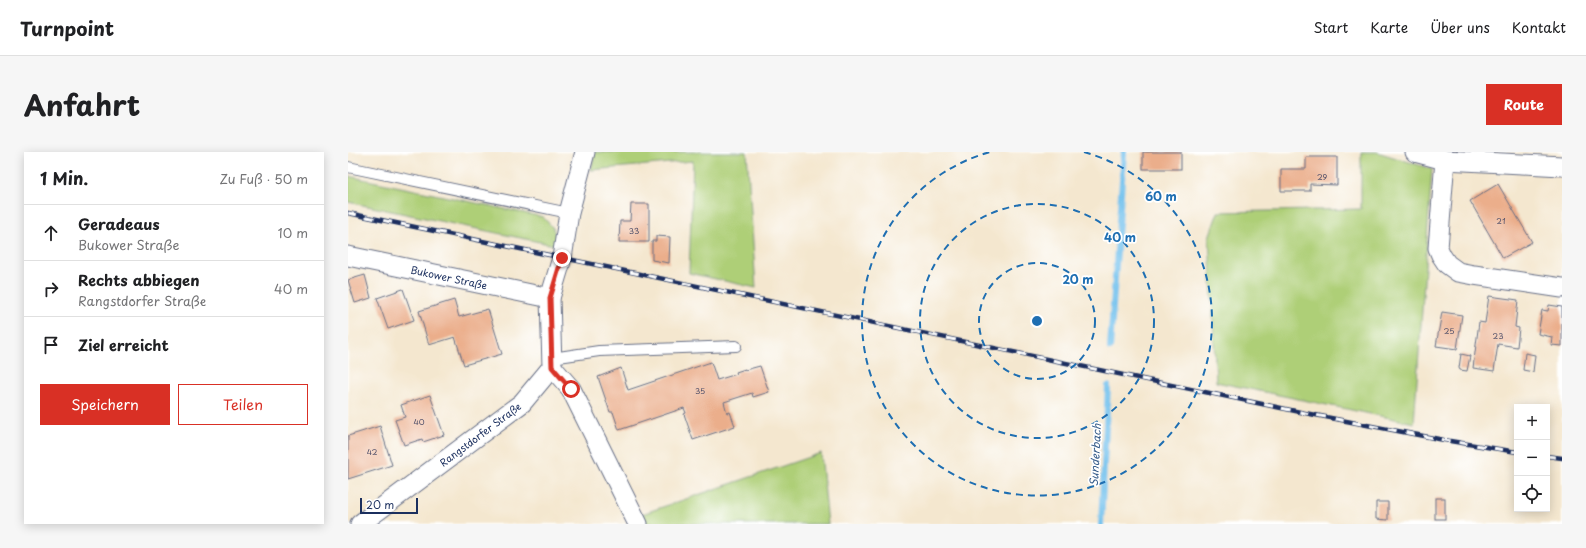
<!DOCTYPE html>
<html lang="de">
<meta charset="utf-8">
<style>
body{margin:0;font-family:"Playpen Sans",sans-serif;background:#f6f6f6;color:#202124}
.controls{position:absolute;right:12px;bottom:12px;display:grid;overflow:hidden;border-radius:0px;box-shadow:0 2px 10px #0003}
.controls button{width:36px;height:36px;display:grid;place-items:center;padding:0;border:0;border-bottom:1px solid #e0e0e0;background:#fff;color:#202124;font:20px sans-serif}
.scale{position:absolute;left:12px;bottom:10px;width:58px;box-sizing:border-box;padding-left:4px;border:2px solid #1b2f5e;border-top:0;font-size:11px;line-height:14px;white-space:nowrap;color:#1b2f5e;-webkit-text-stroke:3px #fff;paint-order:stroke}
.stop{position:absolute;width:12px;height:12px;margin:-9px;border:3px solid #d93025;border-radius:50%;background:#fff}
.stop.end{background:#d93025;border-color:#fff;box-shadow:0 1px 4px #0008}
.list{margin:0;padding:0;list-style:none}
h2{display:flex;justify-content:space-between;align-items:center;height:52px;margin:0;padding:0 16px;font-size:17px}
h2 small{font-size:13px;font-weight:400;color:#757577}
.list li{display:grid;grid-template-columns:26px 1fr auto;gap:12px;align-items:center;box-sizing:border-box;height:56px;padding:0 16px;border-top:1px solid #e0e0e0}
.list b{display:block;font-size:15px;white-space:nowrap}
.list p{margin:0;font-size:13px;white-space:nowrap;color:#757577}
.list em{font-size:13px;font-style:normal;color:#757577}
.actions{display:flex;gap:8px;padding:12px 16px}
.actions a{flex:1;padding:9px 0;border:1px solid #d93025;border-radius:0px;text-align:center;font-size:14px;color:#d93025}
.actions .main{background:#d93025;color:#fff}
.icon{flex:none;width:22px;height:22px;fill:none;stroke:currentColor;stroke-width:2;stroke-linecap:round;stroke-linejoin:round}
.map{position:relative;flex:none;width:1214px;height:372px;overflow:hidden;border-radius:0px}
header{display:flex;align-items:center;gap:24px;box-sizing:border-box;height:56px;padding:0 20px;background:#fff;border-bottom:1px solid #e0e0e0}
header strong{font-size:19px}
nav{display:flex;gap:22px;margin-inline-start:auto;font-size:14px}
.intro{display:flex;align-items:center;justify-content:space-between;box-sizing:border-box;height:96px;padding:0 24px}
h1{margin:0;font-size:28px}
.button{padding:10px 18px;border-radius:0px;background:#d93025;color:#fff;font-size:14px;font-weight:700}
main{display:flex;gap:24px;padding:0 24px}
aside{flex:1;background:#fff;border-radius:0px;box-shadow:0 2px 10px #0003}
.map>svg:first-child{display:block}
.green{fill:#aecf77;stroke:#647f6a}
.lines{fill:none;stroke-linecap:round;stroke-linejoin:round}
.stream{stroke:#72c1ed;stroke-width:6}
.building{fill:#ebae8b}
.lane-casing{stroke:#676f86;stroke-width:12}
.street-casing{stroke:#676f86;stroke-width:21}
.lane{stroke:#fff;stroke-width:10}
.street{stroke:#fff;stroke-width:19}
.rail-casing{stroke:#1b2f5e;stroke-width:4.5}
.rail{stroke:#fff;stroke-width:3;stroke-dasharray:9;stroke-linecap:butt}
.route{stroke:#d93025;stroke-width:5}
.ring{fill:none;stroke:#1f6fb2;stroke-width:2;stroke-dasharray:7 5}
.labels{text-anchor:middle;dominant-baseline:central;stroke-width:3.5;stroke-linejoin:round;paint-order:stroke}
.number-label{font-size:8px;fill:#4f4f69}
.street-label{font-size:10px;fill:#1b2f5e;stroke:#fff}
.water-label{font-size:11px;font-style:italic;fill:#355b89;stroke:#fff}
.centre{fill:#1f6fb2;stroke:#fff;stroke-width:2}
.ring-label{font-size:12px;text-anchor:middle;font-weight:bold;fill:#1f6fb2;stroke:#fff;stroke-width:3.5;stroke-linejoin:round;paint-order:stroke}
</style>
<header>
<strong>Turnpoint</strong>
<nav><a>Start</a><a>Karte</a><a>Über uns</a><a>Kontakt</a></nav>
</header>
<div class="intro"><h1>Anfahrt</h1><a class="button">Route</a></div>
<main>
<aside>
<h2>1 Min.<small>Zu Fuß · 50 m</small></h2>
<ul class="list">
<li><svg class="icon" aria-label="ahead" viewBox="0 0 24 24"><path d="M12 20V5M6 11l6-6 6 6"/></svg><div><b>Geradeaus</b><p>Bukower Straße</p></div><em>10 m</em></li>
<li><svg class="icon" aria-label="right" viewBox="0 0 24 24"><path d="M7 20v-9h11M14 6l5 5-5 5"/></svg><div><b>Rechts abbiegen</b><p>Rangstdorfer Straße</p></div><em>40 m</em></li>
<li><svg class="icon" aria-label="arrive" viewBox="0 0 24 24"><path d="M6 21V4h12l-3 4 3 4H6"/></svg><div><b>Ziel erreicht</b></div></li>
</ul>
<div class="actions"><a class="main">Speichern</a><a>Teilen</a></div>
</aside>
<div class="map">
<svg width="1214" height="372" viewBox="0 0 1214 372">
<rect width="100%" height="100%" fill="#fff"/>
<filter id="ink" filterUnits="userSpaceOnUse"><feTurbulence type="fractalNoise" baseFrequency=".025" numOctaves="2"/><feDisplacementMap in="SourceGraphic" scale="8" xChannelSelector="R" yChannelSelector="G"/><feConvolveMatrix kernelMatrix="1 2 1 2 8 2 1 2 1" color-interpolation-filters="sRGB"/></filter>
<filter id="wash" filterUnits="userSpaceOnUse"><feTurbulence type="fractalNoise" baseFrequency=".012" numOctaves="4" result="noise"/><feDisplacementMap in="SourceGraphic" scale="16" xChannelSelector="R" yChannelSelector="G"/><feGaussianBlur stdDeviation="0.9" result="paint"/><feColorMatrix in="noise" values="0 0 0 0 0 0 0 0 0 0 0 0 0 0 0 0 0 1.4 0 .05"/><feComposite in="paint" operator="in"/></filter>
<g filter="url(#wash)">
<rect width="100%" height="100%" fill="#f4e7cf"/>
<g class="green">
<path d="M 247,0 L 399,0 L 408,136 L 341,121 L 345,9 L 243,18 Z"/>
<path d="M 1013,0 L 1029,0 L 1084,17 L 1066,271 L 868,230 L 861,85 L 870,60 L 1013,57 Z"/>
<path d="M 0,24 L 195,65 L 205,76 L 211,94 L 0,50 Z"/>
<path d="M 473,301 L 480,372 L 299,372 L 294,362 Z"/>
</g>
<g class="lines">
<g class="stream">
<path d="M 762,196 L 776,0"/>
<path d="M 753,372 L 760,234"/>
</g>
</g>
<g id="blocks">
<g class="building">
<rect x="795" y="0" width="38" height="17"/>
<path d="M 958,5 L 989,5 L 989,33 L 962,32 L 962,39 L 933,39 L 933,17 L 958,17 Z"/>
<path d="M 1150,32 L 1184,90 L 1155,106 L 1122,49 Z"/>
<path d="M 283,52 L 301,52 L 301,90 L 271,90 L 272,69 L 282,69 Z"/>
<path d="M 308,84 L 322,85 L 321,111 L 304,108 L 304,89 L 308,89 Z"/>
<path d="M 17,123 L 23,146 L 7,151 L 0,128 Z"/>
<path d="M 55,137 L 66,168 L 40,177 L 29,146 Z"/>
<path d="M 1141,144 L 1170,148 L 1167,175 L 1171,176 L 1169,195 L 1150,192 L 1146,219 L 1125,216 L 1131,170 L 1137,171 Z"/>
<path d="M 106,148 L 111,165 L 140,157 L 154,202 L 116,213 L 107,185 L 81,193 L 71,159 Z"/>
<path d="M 1201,153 L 1214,155 L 1214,194 L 1203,193 L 1204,185 L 1190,182 L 1194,158 L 1200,159 Z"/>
<path d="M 1094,160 L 1114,163 L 1109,197 L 1088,194 Z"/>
<path d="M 1177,201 L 1187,203 L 1185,220 L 1175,218 Z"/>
<path d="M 1113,202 L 1122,204 L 1119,219 L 1112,218 L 1111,216 Z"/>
<path d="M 363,210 L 369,228 L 389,222 L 388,220 L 397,217 L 397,218 L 412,214 L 421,240 L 405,245 L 404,241 L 376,250 L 379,261 L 382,260 L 387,274 L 345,288 L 336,262 L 338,261 L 336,256 L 271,278 L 265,260 L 262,260 L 250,225 L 273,216 L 280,238 Z"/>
<path d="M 82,243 L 96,283 L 75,290 L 74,287 L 56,293 L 47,268 L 57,265 L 53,253 Z"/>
<path d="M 32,274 L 44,313 L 0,327 L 0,284 Z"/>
<rect x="1087" y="346" width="10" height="21"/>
<path d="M 1028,350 L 1040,350 L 1040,368 L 1028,367 Z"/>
</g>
</g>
</g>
<g filter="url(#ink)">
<use href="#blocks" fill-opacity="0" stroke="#676f86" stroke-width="1"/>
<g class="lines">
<defs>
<g id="lane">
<path d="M 0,15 L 221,61"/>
<path d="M 204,206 L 251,199 L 388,194"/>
</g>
<g id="street">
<path d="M 1067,0 L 1097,8 L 1214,14"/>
<path d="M 1097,8 L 1090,96 L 1093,103 L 1099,112 L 1110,120 L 1126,123 L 1214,136"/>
<path d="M 0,104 L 202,146"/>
<path d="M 204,215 L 223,237 L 290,372"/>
<path d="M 12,372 L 174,251 L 204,215 L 202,146 L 214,106 L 221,61 L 237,0"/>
</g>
</defs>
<use href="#lane" class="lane-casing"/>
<use href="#street" class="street-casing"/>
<use href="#lane" class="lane"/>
<use href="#street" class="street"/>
<defs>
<g id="rail">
<path d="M 0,61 L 957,261 L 1096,288 L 1169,300"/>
<path d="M 1199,304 L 1214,306"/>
</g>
</defs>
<use href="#rail" class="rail-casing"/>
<use href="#rail" class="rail"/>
</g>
</g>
<g class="lines" filter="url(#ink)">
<path class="route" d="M 214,106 L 202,146 L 204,215 L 223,237"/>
</g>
<g class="ring">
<circle cx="689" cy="169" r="58"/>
<circle cx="689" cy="169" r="117"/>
<path d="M736 0A175 175 0 1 1 642 0"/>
</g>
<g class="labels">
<g class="number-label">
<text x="974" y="25">29</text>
<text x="1153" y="69">21</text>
<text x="286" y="79">33</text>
<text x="1101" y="179">25</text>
<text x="1150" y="184">23</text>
<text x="352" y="239">35</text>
<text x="71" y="270">40</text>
<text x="24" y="300">42</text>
</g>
<g class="street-label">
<text transform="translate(101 125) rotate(12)">Bukower Straße</text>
<text transform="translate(132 282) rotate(-37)">Rangstdorfer Straße</text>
</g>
<g class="water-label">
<text transform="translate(747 303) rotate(-87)">Sunderbach</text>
</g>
</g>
<circle cx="689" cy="169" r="6" class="centre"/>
<g class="ring-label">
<text x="813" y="49">60 m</text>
<text x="772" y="90">40 m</text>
<text x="730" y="132">20 m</text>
</g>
</svg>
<div class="controls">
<button>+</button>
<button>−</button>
<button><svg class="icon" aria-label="locate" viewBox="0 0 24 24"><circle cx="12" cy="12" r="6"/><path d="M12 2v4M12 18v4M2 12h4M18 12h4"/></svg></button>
</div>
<div class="scale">20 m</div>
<div class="stop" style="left:223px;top:237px"></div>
<div class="stop end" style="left:214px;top:106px"></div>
</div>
</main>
